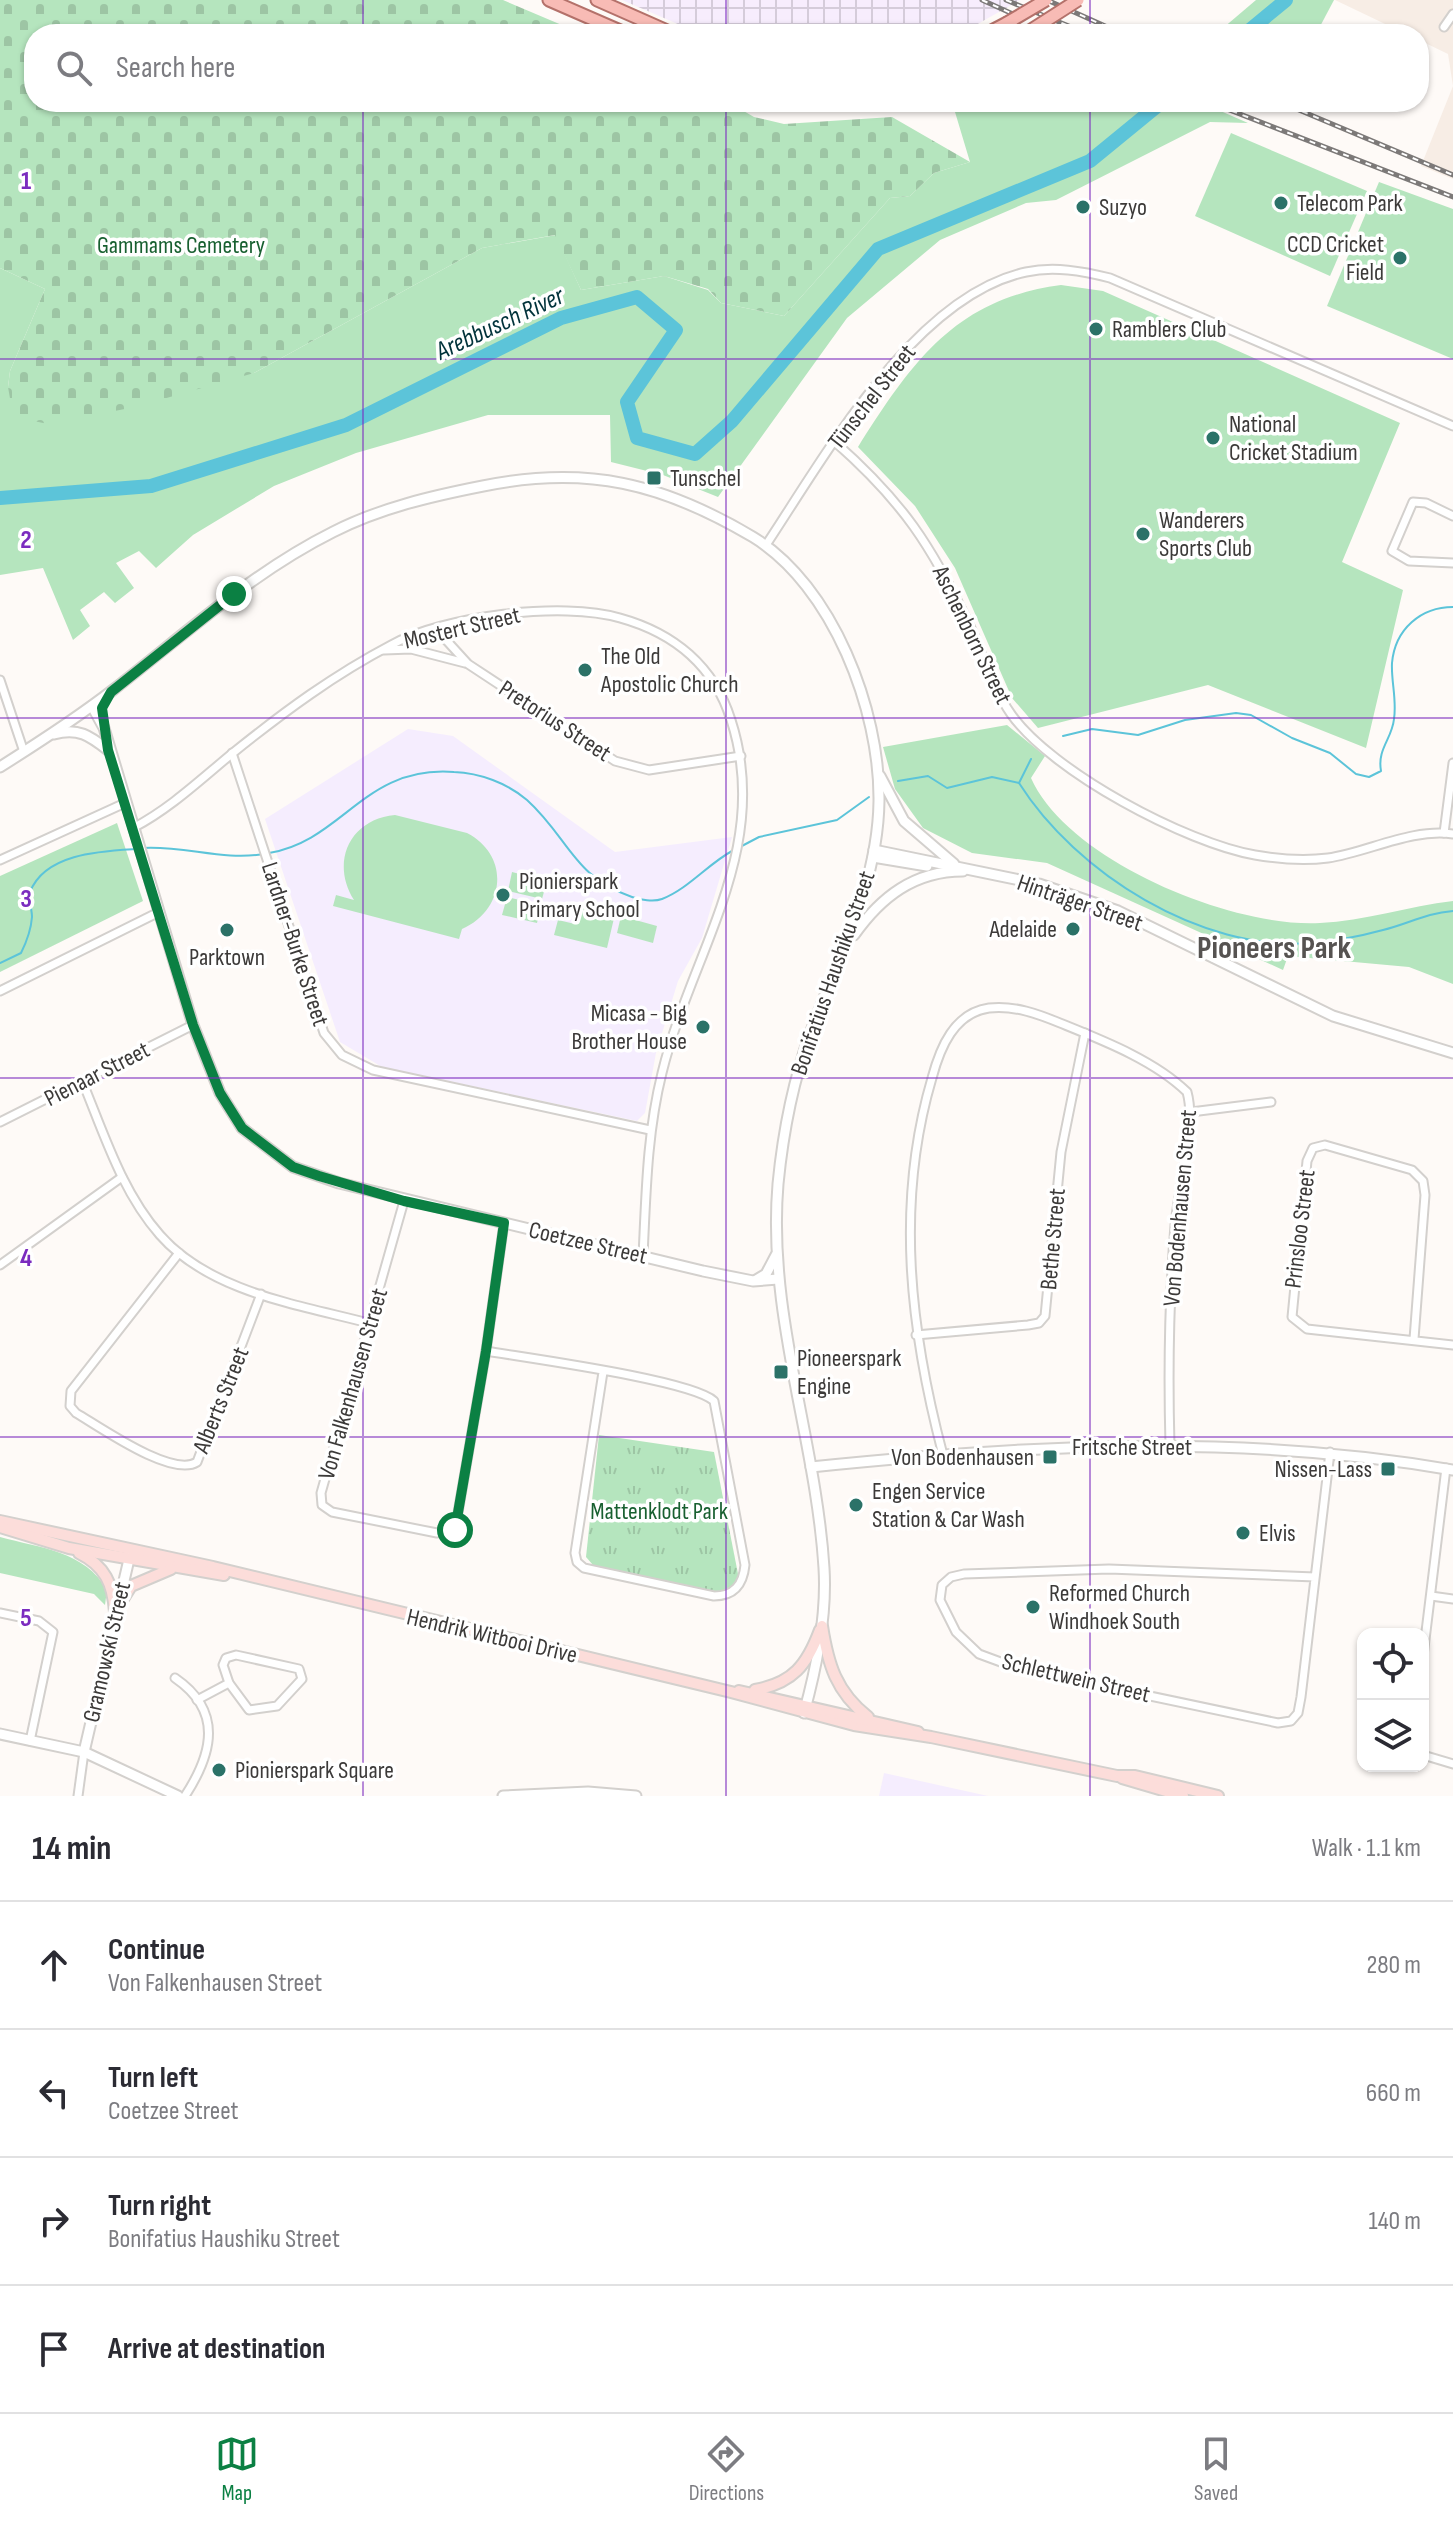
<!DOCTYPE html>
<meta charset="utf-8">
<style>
body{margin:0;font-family:"Sofia Sans Condensed",sans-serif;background:#f7f7f7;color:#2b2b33}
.controls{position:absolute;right:24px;bottom:24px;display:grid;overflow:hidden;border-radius:16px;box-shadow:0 2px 6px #0004}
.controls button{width:72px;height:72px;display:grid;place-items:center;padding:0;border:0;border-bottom:2px solid #e1e1e2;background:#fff;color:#2b2b33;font:40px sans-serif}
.stop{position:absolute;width:24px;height:24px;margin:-18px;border:6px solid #0b8043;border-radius:50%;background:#fff}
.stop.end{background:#0b8043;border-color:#fff;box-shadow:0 2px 8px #0008}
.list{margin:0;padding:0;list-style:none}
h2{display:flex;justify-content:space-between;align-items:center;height:104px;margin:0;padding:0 32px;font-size:34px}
h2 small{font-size:26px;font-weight:400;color:#7c7c81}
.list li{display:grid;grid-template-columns:52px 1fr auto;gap:24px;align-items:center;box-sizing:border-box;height:128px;padding:0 32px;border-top:2px solid #e1e1e2}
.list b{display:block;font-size:30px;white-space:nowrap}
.list p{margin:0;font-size:26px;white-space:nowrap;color:#7c7c81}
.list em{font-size:26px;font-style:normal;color:#7c7c81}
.icon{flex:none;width:44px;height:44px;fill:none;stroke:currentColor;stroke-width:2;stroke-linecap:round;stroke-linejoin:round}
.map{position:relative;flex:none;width:1453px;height:1796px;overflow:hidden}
.search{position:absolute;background:#fff;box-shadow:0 2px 6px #0004;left:24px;right:24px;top:24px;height:88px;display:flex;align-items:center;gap:20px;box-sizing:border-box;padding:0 28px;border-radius:32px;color:#7c7c81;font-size:30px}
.sheet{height:616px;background:#fff}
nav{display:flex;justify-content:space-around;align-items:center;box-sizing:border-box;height:112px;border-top:2px solid #e1e1e2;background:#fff;font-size:22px;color:#7c7c81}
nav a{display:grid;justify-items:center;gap:4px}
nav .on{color:#0b8043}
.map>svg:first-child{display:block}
.built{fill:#f7ede5}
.industrial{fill:url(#industrial-grid)}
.education{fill:#f5edfe}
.grass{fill:#b5e5be}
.cemetery{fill:url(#cemetery-stones)}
.park{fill:url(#park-tufts)}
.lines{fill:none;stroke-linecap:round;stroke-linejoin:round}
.stream{stroke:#5cc4d9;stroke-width:2}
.river{stroke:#5cc4d9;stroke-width:14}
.minor-casing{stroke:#d3d0cd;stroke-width:11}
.tertiary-casing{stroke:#d3d0cd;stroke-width:13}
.secondary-casing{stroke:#d3d0cd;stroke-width:14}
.primary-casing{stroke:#b4716a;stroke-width:15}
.minor{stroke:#fff;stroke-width:7}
.tertiary{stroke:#fff;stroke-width:9}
.secondary{stroke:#fcddda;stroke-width:10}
.primary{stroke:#f8bbb5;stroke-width:11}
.rail-casing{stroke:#7c7978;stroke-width:5}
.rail{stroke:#fff;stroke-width:2;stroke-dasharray:6;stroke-linecap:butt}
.primary-bridge-casing{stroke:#b4716a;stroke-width:15;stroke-linecap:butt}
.primary-bridge{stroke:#f8bbb5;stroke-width:11}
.route{stroke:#0b8043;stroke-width:10}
.grid{fill:none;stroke:#7b2cbf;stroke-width:2;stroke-opacity:0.55}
.poi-dot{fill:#2b7268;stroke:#fff;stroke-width:3}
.labels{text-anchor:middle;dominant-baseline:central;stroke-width:7;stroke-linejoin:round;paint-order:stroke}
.poi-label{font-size:24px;fill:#3c3a39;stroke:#fff;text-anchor:start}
.park-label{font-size:24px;fill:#186030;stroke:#fff}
.street-label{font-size:24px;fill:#3c3a39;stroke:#fff}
.water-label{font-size:26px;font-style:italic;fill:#00323a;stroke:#fff}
.district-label{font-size:32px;font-weight:bold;fill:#565351;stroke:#fff}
.grid-label{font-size:26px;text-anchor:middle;font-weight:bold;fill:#7b2cbf;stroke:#fff;stroke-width:7;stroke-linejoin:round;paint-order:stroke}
</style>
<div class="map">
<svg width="1453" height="1796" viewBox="0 0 1453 1796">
<defs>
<pattern id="industrial-grid" width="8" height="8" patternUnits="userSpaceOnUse" patternTransform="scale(2)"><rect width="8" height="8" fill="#f7edfd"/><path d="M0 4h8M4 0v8" fill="none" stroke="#d5ccda"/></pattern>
<pattern id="cemetery-stones" width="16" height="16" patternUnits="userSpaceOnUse" patternTransform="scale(2)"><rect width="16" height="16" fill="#b5e5be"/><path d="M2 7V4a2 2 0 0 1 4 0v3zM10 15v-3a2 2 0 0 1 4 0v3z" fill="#9dc5a4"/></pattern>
<pattern id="park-tufts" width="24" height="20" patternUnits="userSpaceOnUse" patternTransform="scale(2)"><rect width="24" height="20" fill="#b5e5be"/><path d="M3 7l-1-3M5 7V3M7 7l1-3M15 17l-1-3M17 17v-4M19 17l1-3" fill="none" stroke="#9dc5a4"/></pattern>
</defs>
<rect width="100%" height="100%" fill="#fefaf7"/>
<path class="built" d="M 1335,0 L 1453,0 L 1453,179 L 1421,166 L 1453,86 L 1448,54 L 1419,40 L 1419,34 L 1406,34 Z"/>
<path class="industrial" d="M 622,0 L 1020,0 L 960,34 L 701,34 Z"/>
<g class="education">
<path d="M 408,729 L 453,736 L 615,852 L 732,837 L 702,938 L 678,981 L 656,1053 L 645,1113 L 637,1121 L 382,1067 L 340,1042 L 265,819 Z"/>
<path d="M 884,1773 L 988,1796 L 879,1796 Z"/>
</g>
<g class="grass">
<path d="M 1256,0 L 1334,0 L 1316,34 L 1216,34 Z"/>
<path d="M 952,102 L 1200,102 L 1248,123 L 1210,122 L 1056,200 L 1026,203 L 940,240 L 847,318 L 718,497 L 663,475 L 611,462 L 610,415 L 488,415 L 356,453 L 274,486 L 193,535 L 156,568 L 139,551 L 116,563 L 134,588 L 115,603 L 104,592 L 80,610 L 90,626 L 73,640 L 43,568 L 0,575 L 0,268 L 45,289 L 10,371 L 8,387 L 254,373 L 482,248 L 556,235 L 581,290 L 664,276 L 708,290 L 721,303 L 784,316 L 890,198 L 910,196 L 934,173 L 970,162 Z"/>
<path d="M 1231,133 L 1367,191 L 1330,276 L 1195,216 Z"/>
<path d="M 1379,182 L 1453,209 L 1453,359 L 1327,306 Z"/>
<path d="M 1061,285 L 1103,291 L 1400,423 L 1342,562 L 1403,590 L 1366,748 L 1208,685 L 1038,728 L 1012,698 L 955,568 L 915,506 L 858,447 C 912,362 955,299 1061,285 Z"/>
<path d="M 1007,725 L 1045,756 L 1031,778 C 1068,861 1232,928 1320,923 C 1364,921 1409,906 1453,901 L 1453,984 L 1409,967 L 1288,956 L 1283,970 L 1047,863 L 972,853 L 923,828 L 895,789 L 883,747 Z"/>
<path d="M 395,815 L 467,833 C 511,856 505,910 462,929 L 459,939 L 333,906 L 336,895 L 354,900 C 330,862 350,819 395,815 Z"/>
<path d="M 117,823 L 143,901 L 0,972 L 0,876 Z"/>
<path d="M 512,872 L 547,881 L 542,899 L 508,891 Z"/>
<path d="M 507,897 L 541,905 L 537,923 L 502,915 Z"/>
<path d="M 580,905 L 615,914 L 607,948 L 554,935 L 558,920 L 575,924 Z"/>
<path d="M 621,916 L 657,926 L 653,943 L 617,933 Z"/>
<path d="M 0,1537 C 40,1548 85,1551 107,1590 L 105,1605 L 94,1594 L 0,1573 Z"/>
</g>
<path class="cemetery" d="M 0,0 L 503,0 L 583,34 L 34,34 L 34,102 L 728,102 L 754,117 L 784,124 L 892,117 L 970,162 L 934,173 L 910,196 L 890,198 L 784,316 L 721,303 L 708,289 L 664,276 L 581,290 L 555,235 L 482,248 L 254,373 L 135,407 L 48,424 L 24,419 L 11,404 L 8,387 L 10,371 L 45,289 L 0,268 Z"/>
<path class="park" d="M 599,1435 L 714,1452 L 740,1584 L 717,1593 L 593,1565 L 586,1557 Z"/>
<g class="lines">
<g class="stream">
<path d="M 1063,736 L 1092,729 L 1138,735 L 1185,720 L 1236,713 L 1251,715 L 1292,738 L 1330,753 L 1356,774 L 1369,777 L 1381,771 C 1377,749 1392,739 1394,719 C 1397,700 1391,681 1392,663 C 1395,629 1421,607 1453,607"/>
<path d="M 898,781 L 928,776 L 947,788 L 992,777 L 1019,783 C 1076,873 1201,952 1311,943 C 1334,941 1361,936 1383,930 C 1408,924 1426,913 1453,911"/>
<path d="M 1019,783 L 1031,759"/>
<path d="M 142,848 C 183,845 223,861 263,854"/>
<path d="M 738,848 L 759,837 L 837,820 L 869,797"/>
<path d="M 269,853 C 343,841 364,765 454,772 C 480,773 507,783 527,800 C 569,838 573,877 632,897 C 640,900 654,902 662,899 C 688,889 708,864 732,851"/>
<path d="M 0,963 L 21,953 C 27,941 31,930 32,917 C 32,909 28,899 30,892 C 45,853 102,851 136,849"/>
</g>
<g class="river">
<path d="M 1245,34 L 1286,0"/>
<path d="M 0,498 L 151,486 L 346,425 L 561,318 L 637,297 L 676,330 L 627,402 L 637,438 L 695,454 L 732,421 L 878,249 L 1090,161 L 1162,102"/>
</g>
<defs>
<g id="minor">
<path d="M 1444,27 L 1453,14"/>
<path d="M 835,442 C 903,502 931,545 970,626 C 984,656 992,687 1011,714 C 1052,772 1186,843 1255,855 C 1278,859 1305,861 1328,858 C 1368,852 1412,828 1453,834"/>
<path d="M 1453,516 L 1426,503 L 1413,502 L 1392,551 L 1409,561 L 1453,563"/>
<path d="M 766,545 C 825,456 914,296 1026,272 C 1054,266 1082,271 1110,278 L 1453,426"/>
<path d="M 437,630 L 468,664 L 615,761 L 649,770 L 741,756"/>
<path d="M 384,650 L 411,649 L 465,663"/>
<path d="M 0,680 L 24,752"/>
<path d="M 232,753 L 324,1033 L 342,1055 L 373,1070 L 650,1130"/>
<path d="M 133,828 C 171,808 201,779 234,752 C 285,711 334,675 391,645 C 444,616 562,601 620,618 C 674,633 714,666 731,720 C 773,849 691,953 662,1073 C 647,1133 646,1194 643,1256"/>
<path d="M 1444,833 L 1453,763"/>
<path d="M 0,860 L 125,803"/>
<path d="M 0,991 L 159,912"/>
<path d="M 83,1083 C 104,1134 122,1192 160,1235 C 211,1293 301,1305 372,1324"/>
<path d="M 1191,1112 L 1271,1102"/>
<path d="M 0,1122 L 193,1025"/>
<path d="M 404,1201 L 321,1493 L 322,1505 L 332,1512 L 437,1533 L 455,1530 L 486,1351 L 504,1223"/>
<path d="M 179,1253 L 71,1391 L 70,1406 L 76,1413 C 100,1427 172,1478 197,1462 L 261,1294"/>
<path d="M 0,1265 L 122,1177"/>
<path d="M 916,1335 L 1028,1325 L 1039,1323 L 1045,1316 L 1061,1152 L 1085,1033"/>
<path d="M 1414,1339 L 1425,1195 L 1423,1181 L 1412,1170 L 1325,1145 L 1313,1148 L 1307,1161 L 1292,1317 L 1307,1329 L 1453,1345"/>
<path d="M 486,1351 C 527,1358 691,1380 714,1401 L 745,1565 C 743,1585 734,1596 714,1596 L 584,1568 L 577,1562 L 575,1553 L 603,1372"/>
<path d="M 943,1455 C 910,1330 895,1203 932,1078 C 940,1048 954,1013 989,1008 C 1014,1005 1038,1014 1060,1023 C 1102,1040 1154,1060 1187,1092 C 1197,1128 1178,1187 1175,1225 C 1169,1298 1168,1373 1170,1446"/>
<path d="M 1315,1577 L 1109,1569 L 964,1574 L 951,1577 L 942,1585 L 940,1600 L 956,1632 L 979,1654 L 1017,1668 L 1278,1723 L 1291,1721 L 1298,1713 L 1301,1697 L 1330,1452"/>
<path d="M 1431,1596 L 1453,1599"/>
<path d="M 0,1613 L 39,1621 L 53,1632 L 30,1741"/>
<path d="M 236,1655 L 299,1669 L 302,1679 L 277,1706 L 249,1710 L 229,1683 L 223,1665 L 226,1658 Z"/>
<path d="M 1423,1656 L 1446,1468"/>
<path d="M 175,1678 C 223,1711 213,1753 185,1796"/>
<path d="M 197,1700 L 229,1683"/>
<path d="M 1423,1755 L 1453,1764"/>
<path d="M 78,1796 L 84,1752"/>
</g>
<g id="tertiary">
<path d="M 92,706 L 104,728 L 193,1025 L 220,1093 L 242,1128 L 293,1167 L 339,1183 L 703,1271 L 753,1281 L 778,1279"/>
<path d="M 54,734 C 78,727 90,736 108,750"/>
<path d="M 0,767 C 38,743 77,718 113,690 C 184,635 251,573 333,532 C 380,508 432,496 483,486 C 587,465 662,483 753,537 C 833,586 880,710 879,801 C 878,883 839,956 811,1031 C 793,1081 783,1132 778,1184 C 767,1315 816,1439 824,1568 C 827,1616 817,1666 804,1713"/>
<path d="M 880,776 L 904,821 L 954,864"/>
<path d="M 874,850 L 1039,884 L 1118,911 L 1333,1016 L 1453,1053"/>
<path d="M 873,857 L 927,866"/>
<path d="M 854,935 C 881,897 914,871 963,871"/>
<path d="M 756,1280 L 766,1274 L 776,1255"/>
<path d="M 811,1467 C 1024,1445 1241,1433 1453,1470"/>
<path d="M 0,1734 L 84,1752 L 178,1796"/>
<path d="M 84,1752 L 130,1555"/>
<path d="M 503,1796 L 588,1792 L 636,1796"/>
</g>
<g id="secondary">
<path d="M 0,1521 L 213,1567 L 731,1692 L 854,1725 L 931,1737 L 1117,1776 L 1135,1776 L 1218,1796"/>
<path d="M 0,1527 L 69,1548 L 224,1575"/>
<path d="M 79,1553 C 105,1566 113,1584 115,1612"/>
<path d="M 116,1610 L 131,1586 L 171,1569"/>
<path d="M 822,1626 C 828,1664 836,1692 868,1717"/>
<path d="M 755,1690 C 793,1683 807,1665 820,1630"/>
<path d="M 739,1691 L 918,1732"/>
<path d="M 1122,1778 L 1183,1796"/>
</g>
<g id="primary">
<path d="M 549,0 L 627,34"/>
<path d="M 597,0 L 674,34"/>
<path d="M 986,34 L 1007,23"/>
</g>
</defs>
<use href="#minor" class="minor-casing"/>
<use href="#tertiary" class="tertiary-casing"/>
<use href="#secondary" class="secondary-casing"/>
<use href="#primary" class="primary-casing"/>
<use href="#minor" class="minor"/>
<use href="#tertiary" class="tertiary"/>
<use href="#secondary" class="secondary"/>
<use href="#primary" class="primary"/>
<defs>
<g id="rail">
<path d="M 982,0 L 1015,15"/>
<path d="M 1006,0 L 1088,34"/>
<path d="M 1047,0 L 1123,34"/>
<path d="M 1209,102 L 1453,197"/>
<path d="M 1280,102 L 1453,175"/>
</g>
</defs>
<use href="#rail" class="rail-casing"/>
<use href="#rail" class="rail"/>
<defs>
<g id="primary-bridge">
<path d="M 1007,23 L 1046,0"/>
<path d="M 1025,34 L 1078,0"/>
</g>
</defs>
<use href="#primary-bridge" class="primary-bridge-casing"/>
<use href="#primary-bridge" class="primary-bridge"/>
</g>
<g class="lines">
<path class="route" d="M 234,594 L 111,692 L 102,708 L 108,750 L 193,1025 L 220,1093 L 242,1128 L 293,1167 L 319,1176 L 404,1201 L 504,1223 L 486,1351 L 455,1530"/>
</g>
<path class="grid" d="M 363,0 L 363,34M 726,0 L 726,34M 1090,0 L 1090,34M 363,102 L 363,1796M 726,102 L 726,1796M 1090,102 L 1090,1796M 0,359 L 1453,359M 0,718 L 1453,718M 0,1078 L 1453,1078M 0,1437 L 1453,1437"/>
<g class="poi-dot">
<circle cx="1281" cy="203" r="8"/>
<circle cx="1083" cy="207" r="8"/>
<circle cx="1400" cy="258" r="8"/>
<circle cx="1096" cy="329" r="8"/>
<circle cx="1213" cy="438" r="8"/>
<rect x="646" y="470" width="16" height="16" rx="4"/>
<circle cx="1143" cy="534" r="8"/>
<circle cx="585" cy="670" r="8"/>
<circle cx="503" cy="895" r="8"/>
<circle cx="1073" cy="929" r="8"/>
<circle cx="227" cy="930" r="8"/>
<circle cx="703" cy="1027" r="8"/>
<rect x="773" y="1364" width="16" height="16" rx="4"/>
<rect x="1042" y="1449" width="16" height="16" rx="4"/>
<rect x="1380" y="1461" width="16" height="16" rx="4"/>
<circle cx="856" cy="1505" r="8"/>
<circle cx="1243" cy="1533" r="8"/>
<circle cx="1033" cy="1607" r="8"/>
<circle cx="219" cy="1770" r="8"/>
</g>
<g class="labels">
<g class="poi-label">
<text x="1297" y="203">Telecom Park</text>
<text x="1099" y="207">Suzyo</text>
<text x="1384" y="244" text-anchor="end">CCD Cricket<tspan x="1384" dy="28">Field</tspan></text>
<text x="1112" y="329">Ramblers Club</text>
<text x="1229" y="424">National<tspan x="1229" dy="28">Cricket Stadium</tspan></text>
<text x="670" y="478">Tunschel</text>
<text x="1159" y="520">Wanderers<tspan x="1159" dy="28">Sports Club</tspan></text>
<text x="601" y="656">The Old<tspan x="601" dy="28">Apostolic Church</tspan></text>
<text x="519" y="881">Pionierspark<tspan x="519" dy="28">Primary School</tspan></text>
<text x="1057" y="929" text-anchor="end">Adelaide</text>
<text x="227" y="957" text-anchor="middle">Parktown</text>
<text x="687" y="1013" text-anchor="end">Micasa - Big<tspan x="687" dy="28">Brother House</tspan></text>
<text x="797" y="1358">Pioneerspark<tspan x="797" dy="28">Engine</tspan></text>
<text x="1034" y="1457" text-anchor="end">Von Bodenhausen</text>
<text x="1372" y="1469" text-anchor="end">Nissen-Lass</text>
<text x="872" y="1491">Engen Service<tspan x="872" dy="28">Station &amp; Car Wash</tspan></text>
<text x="1259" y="1533">Elvis</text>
<text x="1049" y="1593">Reformed Church<tspan x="1049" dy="28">Windhoek South</tspan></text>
<text x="235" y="1770">Pionierspark Square</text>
</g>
<g class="park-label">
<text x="181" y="245">Gammams Cemetery</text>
<text x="659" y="1511">Mattenklodt Park</text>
</g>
<g class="street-label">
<text transform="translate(872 397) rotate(-52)">Tünschel Street</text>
<text transform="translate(462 628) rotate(-13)">Mostert Street</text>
<text transform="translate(972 635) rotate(64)">Aschenborn Street</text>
<text transform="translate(555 721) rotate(33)">Pretorius Street</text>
<text transform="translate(1080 903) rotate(19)">Hinträger Street</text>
<text transform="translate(295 944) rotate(72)">Lardner-Burke Street</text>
<text transform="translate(833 973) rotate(-71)">Bonifatius Haushiku Street</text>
<text transform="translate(97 1074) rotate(-27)">Pienaar Street</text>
<text transform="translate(1180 1208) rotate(-85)">Von Bodenhausen Street</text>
<text transform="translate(1300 1229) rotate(-83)">Prinsloo Street</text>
<text transform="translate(1053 1239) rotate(-85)">Bethe Street</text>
<text transform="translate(588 1243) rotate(13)">Coetzee Street</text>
<text transform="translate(353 1384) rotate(-74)">Von Falkenhausen Street</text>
<text transform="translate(221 1400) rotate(-68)">Alberts Street</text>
<text x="1132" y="1447">Fritsche Street</text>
<text transform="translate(492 1636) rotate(13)">Hendrik Witbooi Drive</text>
<text transform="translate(107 1652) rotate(-77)">Gramowski Street</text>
<text transform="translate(1076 1678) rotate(13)">Schlettwein Street</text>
</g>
<g class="water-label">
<text transform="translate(500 324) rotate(-25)">Arebbusch River</text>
</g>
<g class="district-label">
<text x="1274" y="948">Pioneers Park</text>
</g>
</g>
<g class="grid-label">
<text x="26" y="189">1</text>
<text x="26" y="548">2</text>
<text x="26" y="907">3</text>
<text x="26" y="1266">4</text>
<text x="26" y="1626">5</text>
</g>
</svg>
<div class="controls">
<button><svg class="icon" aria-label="locate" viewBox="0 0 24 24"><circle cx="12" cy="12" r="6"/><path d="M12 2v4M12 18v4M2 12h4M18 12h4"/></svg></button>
<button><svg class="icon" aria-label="layers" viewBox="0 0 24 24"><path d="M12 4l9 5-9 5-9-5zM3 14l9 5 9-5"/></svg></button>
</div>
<div class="stop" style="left:455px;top:1530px"></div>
<div class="stop end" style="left:234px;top:594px"></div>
<div class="search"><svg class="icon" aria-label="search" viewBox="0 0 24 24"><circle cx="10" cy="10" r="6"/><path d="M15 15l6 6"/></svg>Search here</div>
</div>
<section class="sheet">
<h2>14 min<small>Walk · 1.1 km</small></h2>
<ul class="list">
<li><svg class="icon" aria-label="ahead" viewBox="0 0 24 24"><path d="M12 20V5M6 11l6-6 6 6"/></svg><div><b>Continue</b><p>Von Falkenhausen Street</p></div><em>280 m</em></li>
<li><svg class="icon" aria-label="left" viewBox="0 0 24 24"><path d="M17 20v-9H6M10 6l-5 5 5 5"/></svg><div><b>Turn left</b><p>Coetzee Street</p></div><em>660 m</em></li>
<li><svg class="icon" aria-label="right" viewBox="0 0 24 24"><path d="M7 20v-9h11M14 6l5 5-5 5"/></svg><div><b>Turn right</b><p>Bonifatius Haushiku Street</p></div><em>140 m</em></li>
<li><svg class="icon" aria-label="arrive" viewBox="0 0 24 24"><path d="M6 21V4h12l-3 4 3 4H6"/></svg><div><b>Arrive at destination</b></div></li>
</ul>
</section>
<nav>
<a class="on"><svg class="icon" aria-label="map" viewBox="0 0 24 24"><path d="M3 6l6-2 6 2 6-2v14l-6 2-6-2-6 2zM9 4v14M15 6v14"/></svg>Map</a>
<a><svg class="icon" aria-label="directions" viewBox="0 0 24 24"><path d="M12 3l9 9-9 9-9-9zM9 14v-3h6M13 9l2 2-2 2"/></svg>Directions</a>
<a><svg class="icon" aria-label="saved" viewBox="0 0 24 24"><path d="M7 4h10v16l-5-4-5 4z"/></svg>Saved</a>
</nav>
